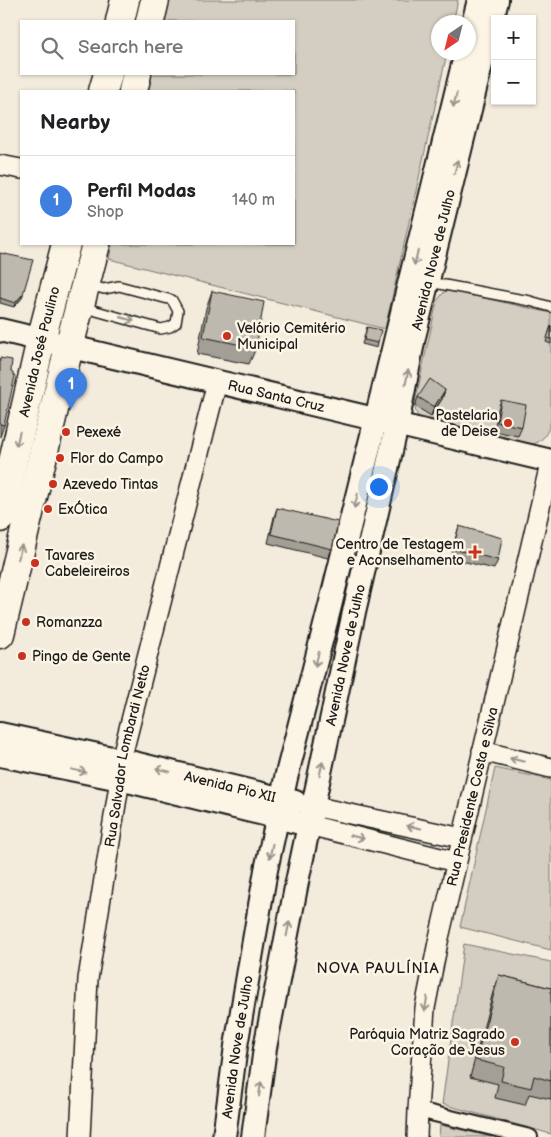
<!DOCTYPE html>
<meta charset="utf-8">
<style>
body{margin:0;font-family:"Balsamiq Sans",sans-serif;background:#f2f2f2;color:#202124}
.controls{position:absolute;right:15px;top:15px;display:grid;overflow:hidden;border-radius:0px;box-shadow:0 1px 4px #0004}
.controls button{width:45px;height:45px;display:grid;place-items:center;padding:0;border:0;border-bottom:1px solid #e0e0e0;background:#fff;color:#202124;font:25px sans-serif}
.compass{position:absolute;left:431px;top:15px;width:45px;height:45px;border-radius:50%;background:#fff;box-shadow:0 1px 4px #0004;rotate:215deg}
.you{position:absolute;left:378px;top:486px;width:18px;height:18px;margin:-12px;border:4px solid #fff;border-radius:50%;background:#1a73e8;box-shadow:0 0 0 8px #1a73e833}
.badge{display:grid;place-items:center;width:32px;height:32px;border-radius:50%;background:#7c3aed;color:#fff;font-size:16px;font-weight:700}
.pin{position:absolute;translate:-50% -41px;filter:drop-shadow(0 1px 2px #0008)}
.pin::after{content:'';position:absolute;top:26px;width:18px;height:15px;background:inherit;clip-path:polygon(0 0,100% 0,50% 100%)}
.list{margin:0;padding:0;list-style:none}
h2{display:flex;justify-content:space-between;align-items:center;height:65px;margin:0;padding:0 20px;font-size:21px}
h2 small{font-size:16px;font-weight:400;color:#757577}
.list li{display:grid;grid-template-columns:32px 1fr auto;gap:15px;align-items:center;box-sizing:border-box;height:90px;padding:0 20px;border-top:1px solid #e0e0e0}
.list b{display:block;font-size:19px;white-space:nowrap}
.list p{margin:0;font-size:16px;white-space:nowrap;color:#757577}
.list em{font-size:16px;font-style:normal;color:#757577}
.icon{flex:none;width:28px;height:28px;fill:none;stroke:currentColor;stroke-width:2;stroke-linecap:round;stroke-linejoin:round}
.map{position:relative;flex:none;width:551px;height:1137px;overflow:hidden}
.search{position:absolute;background:#fff;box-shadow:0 1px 4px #0004;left:20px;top:20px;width:275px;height:55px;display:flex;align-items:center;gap:12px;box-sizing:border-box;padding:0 18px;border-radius:0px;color:#757577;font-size:19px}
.panel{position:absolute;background:#fff;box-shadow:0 1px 4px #0004;left:20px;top:90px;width:275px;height:155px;border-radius:0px}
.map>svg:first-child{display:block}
.green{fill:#d3cec1;stroke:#78756e}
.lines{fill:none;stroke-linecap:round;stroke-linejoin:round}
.service-casing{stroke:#1c1c1c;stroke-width:12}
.pedestrian-casing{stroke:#1c1c1c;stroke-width:18}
.minor-casing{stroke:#1c1c1c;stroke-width:22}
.tertiary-casing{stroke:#1c1c1c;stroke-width:26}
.primary-casing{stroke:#1c1c1c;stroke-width:31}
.service{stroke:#fcf5e5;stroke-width:9}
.pedestrian{stroke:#fcf5e5;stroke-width:14}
.minor{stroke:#fcf5e5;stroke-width:19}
.tertiary{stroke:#fcf5e5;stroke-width:22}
.primary{stroke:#fcf5e5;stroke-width:28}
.wall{fill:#a39f96;stroke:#1c1c1c}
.shaded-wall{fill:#85827a;stroke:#1c1c1c}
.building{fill:#beb9ae;stroke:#1c1c1c}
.oneway{stroke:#97938b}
.poi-dot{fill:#c8321e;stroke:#fcf5e5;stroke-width:2}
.labels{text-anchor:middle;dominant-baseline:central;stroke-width:5;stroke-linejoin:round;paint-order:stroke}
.street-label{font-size:14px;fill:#1c1c1c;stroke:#fcf5e5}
.poi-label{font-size:14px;fill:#1c1c1c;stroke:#fcf5e5;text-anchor:start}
.neighbourhood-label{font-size:15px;letter-spacing:1px;fill:#1c1c1c;stroke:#fcf5e5}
</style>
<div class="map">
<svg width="551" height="1137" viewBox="0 0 551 1137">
<rect width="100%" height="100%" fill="#f3ecdd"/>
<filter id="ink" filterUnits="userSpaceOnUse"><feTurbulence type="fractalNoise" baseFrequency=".02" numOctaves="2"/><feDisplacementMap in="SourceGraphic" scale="10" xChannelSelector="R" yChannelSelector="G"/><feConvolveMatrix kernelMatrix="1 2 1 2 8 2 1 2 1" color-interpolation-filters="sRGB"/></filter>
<g filter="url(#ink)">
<g class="green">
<path d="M 170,0 L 458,0 L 453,22 L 438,22 L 438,52 L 447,53 L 385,329 L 109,259 L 112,244 L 294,244 L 294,91 L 148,91 L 152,74 L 294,74 L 294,21 L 165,21 Z"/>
<path d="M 449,290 L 551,313 L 551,420 C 548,433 544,441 531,445 L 424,422 C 417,417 414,411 415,402 L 437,301 L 444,292 Z"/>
<path d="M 495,768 L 551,780 L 551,950 L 460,927 Z"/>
<path d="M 464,944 L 551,962 L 551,1134 L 442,1104 Z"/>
<path d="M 440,1125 L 492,1137 L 439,1137 Z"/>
</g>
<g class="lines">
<defs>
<g id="service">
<path d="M 429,282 L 530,301 L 551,307"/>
<path d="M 82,307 L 161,329 L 170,327 L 176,323 L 178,311 L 172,300 L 119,286 L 104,289 L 88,285"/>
</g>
<path id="pedestrian" d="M 418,1110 L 530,1137"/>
<g id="minor">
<path d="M 0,165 L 21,169"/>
<path d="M 482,751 L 551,768"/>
<path d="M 313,806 L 462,838"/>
<path d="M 309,825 L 456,862"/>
<path id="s1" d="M 80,1137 L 88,979 L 120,779 L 121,760 L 217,382"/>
<path id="s2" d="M 417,1137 L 418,1110 L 425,1008 L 438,942 L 551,460"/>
</g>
<g id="tertiary">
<path d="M 468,43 L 479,0"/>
<path id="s3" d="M 0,330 L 551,461"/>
<path id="s4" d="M 0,734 L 121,760 L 295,802"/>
<path d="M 0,755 L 120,779 L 309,825"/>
<path id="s5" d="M 224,1137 L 236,1046 L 266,870 L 286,778 L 330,606 L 466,52"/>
<path id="s6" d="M 253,1137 L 265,1048 L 298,877 L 354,612 L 397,425 L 414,337 L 497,0"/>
</g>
<g id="primary">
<path d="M 120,21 L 125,0"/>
<path d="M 150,21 L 155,0"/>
<path d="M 103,91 L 108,74"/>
<path d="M 133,91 L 137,74"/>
<path id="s7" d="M 0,518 L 41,340 L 66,244"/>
<path d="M 0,634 L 69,347 L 96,244"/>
</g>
</defs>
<use href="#service" class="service-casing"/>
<use href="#pedestrian" class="pedestrian-casing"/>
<use href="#minor" class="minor-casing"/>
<use href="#tertiary" class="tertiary-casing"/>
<use href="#primary" class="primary-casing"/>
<use href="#service" class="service"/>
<use href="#pedestrian" class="pedestrian"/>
<use href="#minor" class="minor"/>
<use href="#tertiary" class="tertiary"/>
<use href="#primary" class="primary"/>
</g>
<g class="wall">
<path d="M 0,253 L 23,294 L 22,298 L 14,307 L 0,303 Z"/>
<path d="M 212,291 L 256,348 L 249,364 L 197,354 L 206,308 Z"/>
<path d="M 551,326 L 551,344 L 546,342 Z"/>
<path d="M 367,327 L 378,343 L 377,348 L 362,344 Z"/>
<path d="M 0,358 L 4,425 L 0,437 Z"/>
<path d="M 445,390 L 442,399 L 431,416 L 415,406 L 418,397 Z"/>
<path d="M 501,400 L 522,427 L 518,436 L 494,431 L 498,409 Z"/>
<path d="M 277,508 L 332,549 L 328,558 L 268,543 L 274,517 Z"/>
<path d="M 459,526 L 498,560 L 494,569 L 450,558 L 456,536 Z"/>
<path d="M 499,975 L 551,988 L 551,1099 L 529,1094 L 525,1105 L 495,1098 L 498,1084 L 470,1077 L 493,992 Z"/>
</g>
<g class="shaded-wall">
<path d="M 23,294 L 22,298 L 14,307 L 15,303 Z"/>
<path d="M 445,390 L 442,399 L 431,416 L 434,407 Z"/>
</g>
<g class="building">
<path d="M 0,253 L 33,260 L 23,294 L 15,303 L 0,298 Z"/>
<path d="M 212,291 L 264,302 L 256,348 L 203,337 Z"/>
<path d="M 551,326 L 551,339 L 547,338 Z"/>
<path d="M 367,327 L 381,330 L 378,343 L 364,340 Z"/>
<path d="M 0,358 L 12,360 L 11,371 L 15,376 L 4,425 L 0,424 Z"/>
<path d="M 430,379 L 445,390 L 434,407 L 418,397 Z"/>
<path d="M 501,400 L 526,405 L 522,427 L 497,422 Z"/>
<path d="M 277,508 L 338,522 L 332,549 L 271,534 Z"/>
<path d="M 459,526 L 502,538 L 498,560 L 453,549 Z"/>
<path d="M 499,975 L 551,988 L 551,1081 L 534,1076 L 531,1088 L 501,1081 L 504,1067 L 476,1060 Z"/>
</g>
<defs><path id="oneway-shaft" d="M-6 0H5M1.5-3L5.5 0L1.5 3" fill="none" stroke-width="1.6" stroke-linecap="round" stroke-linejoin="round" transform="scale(1.25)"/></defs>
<g class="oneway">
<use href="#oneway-shaft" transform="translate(455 100) rotate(104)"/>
<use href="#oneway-shaft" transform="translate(456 167) rotate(-76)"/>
<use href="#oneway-shaft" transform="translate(416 258) rotate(104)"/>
<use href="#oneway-shaft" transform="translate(127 319) rotate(16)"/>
<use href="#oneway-shaft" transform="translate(407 377) rotate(-79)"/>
<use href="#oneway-shaft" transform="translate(18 439) rotate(103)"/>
<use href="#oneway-shaft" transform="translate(356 501) rotate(104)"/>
<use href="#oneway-shaft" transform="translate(20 552) rotate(-76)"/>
<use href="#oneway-shaft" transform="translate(317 659) rotate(105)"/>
<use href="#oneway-shaft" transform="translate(517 760) rotate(-166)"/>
<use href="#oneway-shaft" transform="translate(321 769) rotate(-78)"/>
<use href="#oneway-shaft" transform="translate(163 770) rotate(-166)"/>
<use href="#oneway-shaft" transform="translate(79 771) rotate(11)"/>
<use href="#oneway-shaft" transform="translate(414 827) rotate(-168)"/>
<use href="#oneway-shaft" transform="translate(357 837) rotate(14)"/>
<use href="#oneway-shaft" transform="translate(271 851) rotate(102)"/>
<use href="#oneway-shaft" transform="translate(288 929) rotate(-79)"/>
<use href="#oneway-shaft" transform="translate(426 1004) rotate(99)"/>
<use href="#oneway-shaft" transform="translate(260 1089) rotate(-82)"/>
</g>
</g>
<g class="poi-dot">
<circle cx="227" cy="336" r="5"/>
<circle cx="508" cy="423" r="5"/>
<circle cx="66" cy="432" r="5"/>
<circle cx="60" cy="458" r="5"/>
<circle cx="53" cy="484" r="5"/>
<circle cx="48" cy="509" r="5"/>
<path d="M472.5 544.5h5v5h5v5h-5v5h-5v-5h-5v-5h5z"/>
<circle cx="35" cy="563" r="5"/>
<circle cx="26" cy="622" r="5"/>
<circle cx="22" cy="656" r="5"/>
<circle cx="515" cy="1042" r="5"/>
</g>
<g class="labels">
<g class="street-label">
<text stroke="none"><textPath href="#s6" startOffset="896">Avenida Nove de Julho</textPath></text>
<text stroke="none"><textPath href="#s7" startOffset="171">Avenida José Paulino</textPath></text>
<text stroke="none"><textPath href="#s3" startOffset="284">Rua Santa Cruz</textPath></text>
<text stroke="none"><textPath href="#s6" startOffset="491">Avenida Nove de Julho</textPath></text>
<text stroke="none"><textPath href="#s1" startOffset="385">Rua Salvador Lombardi Netto</textPath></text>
<text stroke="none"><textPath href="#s4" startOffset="236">Avenida Pio XII</textPath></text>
<text stroke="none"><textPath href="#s2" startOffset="346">Rua Presidente Costa e Silva</textPath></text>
<text stroke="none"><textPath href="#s5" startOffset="91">Avenida Nove de Julho</textPath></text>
</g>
<g class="poi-label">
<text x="237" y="328">Velório Cemitério<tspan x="237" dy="16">Municipal</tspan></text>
<text x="498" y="415" text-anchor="end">Pastelaria<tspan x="498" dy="16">de Deise</tspan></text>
<text x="76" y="432">Pexexé</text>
<text x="70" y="458">Flor do Campo</text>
<text x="63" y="484">Azevedo Tintas</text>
<text x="58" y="509">ExÓtica</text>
<text x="464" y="544" text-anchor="end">Centro de Testagem<tspan x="464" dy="16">e Aconselhamento</tspan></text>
<text x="45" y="555">Tavares<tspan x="45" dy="16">Cabeleireiros</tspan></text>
<text x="36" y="622">Romanzza</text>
<text x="32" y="656">Pingo de Gente</text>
<text x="505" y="1034" text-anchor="end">Paróquia Matriz Sagrado<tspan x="505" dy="16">Coração de Jesus</tspan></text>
</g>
<g class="neighbourhood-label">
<text x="378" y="968">NOVA PAULÍNIA</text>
</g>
</g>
</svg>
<div class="controls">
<button>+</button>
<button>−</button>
</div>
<svg class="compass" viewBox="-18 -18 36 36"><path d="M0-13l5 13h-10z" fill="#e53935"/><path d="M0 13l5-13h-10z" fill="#757577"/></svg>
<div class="you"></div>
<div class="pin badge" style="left:71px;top:409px;background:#3f7fe0">1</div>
<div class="search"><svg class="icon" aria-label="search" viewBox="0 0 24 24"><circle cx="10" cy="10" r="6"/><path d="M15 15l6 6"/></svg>Search here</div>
<section class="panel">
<h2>Nearby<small></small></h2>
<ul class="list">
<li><span class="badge" style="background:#3f7fe0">1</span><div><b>Perfil Modas</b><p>Shop</p></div><em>140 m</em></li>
</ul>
</section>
</div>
